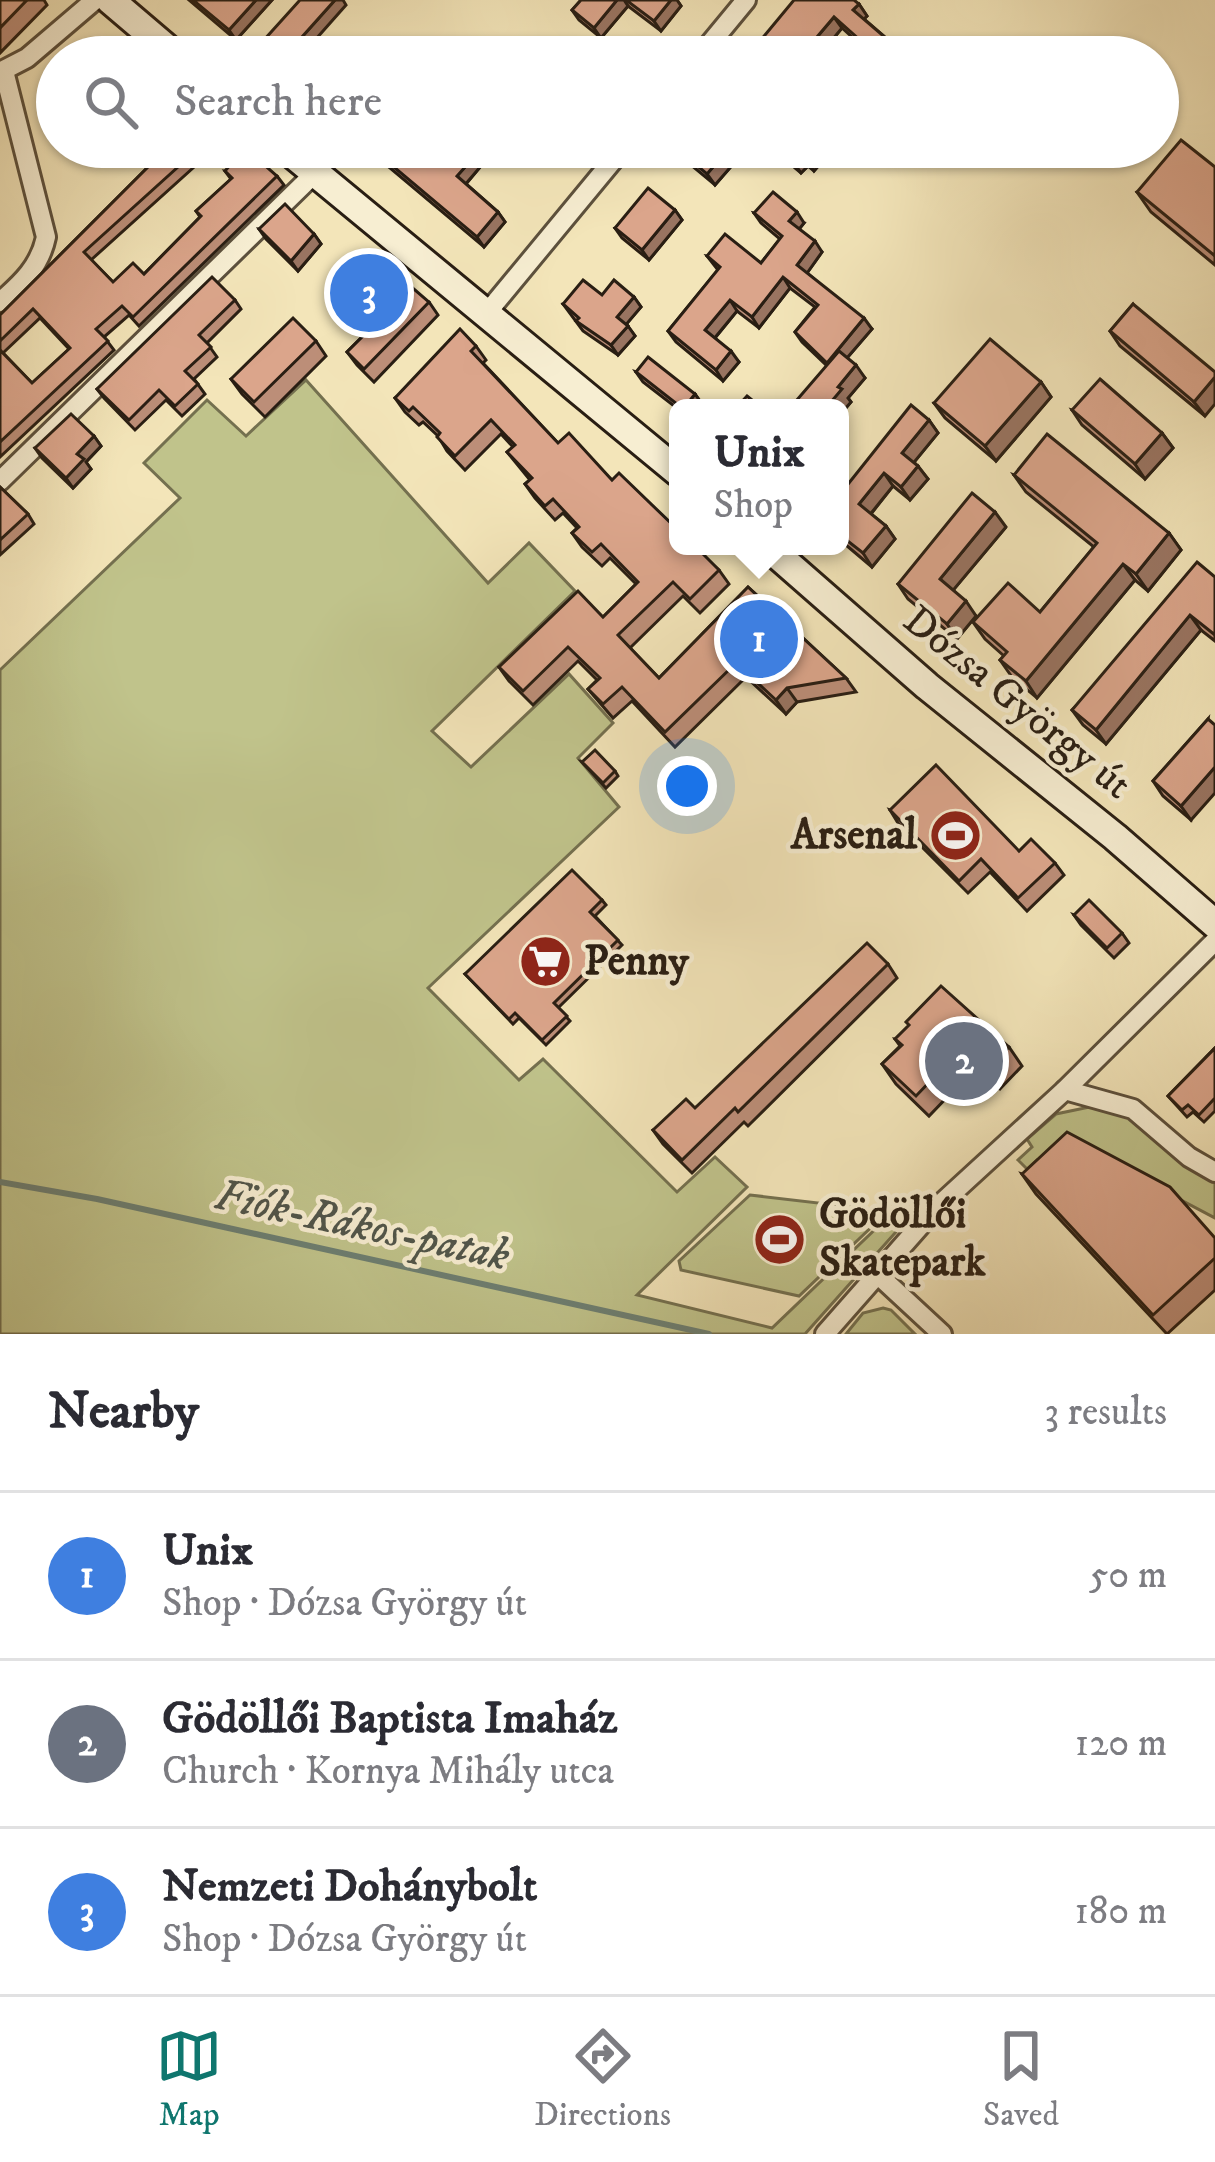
<!DOCTYPE html>
<meta charset="utf-8">
<style>
body{margin:0;font-family:"IM FELL DW Pica",serif;background:#f7f7f7;color:#2b2b33}
.you{position:absolute;left:687px;top:786px;width:42px;height:42px;margin:-30px;border:9px solid #fff;border-radius:50%;background:#1a73e8;box-shadow:0 0 0 18px #1a73e833}
.badge{display:grid;place-items:center;width:78px;height:78px;border-radius:50%;background:#0f766e;color:#fff;font-size:39px;font-weight:700}
.pin{position:absolute;translate:-50% -50%;border:6px solid #fff;box-shadow:0 3px 12px #0006}
.popup{position:absolute;left:669px;top:399px;width:180px;height:156px;box-sizing:border-box;display:grid;place-content:center;border-radius:18px;background:#fff;filter:drop-shadow(0 3px 9px #0005);font-size:39px;white-space:nowrap;color:#7c7c81}
.popup b{font-size:45px;color:#2b2b33}
.popup::after{content:'';position:absolute;left:50%;top:100%;margin-left:-24px;border:24px solid transparent;border-top-color:#fff}
.list{margin:0;padding:0;list-style:none}
h2{display:flex;justify-content:space-between;align-items:center;height:156px;margin:0;padding:0 48px;font-size:51px}
h2 small{font-size:39px;font-weight:400;color:#7c7c81}
.list li{display:grid;grid-template-columns:78px 1fr auto;gap:36px;align-items:center;box-sizing:border-box;height:168px;padding:0 48px;border-top:3px solid #e1e1e2}
.list b{display:block;font-size:45px;white-space:nowrap}
.list p{margin:0;font-size:39px;white-space:nowrap;color:#7c7c81}
.list em{font-size:39px;font-style:normal;color:#7c7c81}
.icon{flex:none;width:66px;height:66px;fill:none;stroke:currentColor;stroke-width:2;stroke-linecap:round;stroke-linejoin:round}
.map{position:relative;flex:none;width:1215px;height:1334px;overflow:hidden}
.search{position:absolute;background:#fff;box-shadow:0 3px 9px #0004;left:36px;right:36px;top:36px;height:132px;display:flex;align-items:center;gap:30px;box-sizing:border-box;padding:0 42px;border-radius:66px;color:#7c7c81;font-size:45px}
.sheet{height:660px;background:#fff}
nav{display:flex;justify-content:space-around;align-items:center;box-sizing:border-box;height:168px;border-top:3px solid #e1e1e2;background:#fff;font-size:33px;color:#7c7c81}
nav a{display:grid;justify-items:center;gap:6px}
nav .on{color:#0f766e}
.map>svg:first-child{display:block}
.green{fill:#c0c38b;stroke:#74704f;stroke-width:3}
.lines{fill:none;stroke-linecap:round;stroke-linejoin:round}
.stream{stroke:#6d7f72;stroke-width:6}
.minor-casing{stroke:#5c503c;stroke-width:24}
.secondary-casing{stroke:#291e13;stroke-width:33}
.minor{stroke:#f7eed2;stroke-width:18}
.secondary{stroke:#f7eed2;stroke-width:27}
.wall{fill:#bc8e78;stroke:#291e13;stroke-width:3;fill-rule:evenodd}
.shaded-wall{fill:#997461;stroke:#291e13;stroke-width:3}
.building{fill:#dba58b;stroke:#291e13;stroke-width:3}
.labels{text-anchor:middle;dominant-baseline:central;stroke-width:9;stroke-linejoin:round;paint-order:stroke}
.street-label{font-size:42px;fill:#291e13;stroke:#f7eed2}
.poi-label{font-size:42px;font-weight:bold;fill:#291e13;stroke:#f7eed2;text-anchor:start}
.water-label{font-size:45px;font-style:italic;fill:#51564b;stroke:#f7eed2}
</style>
<div class="map">
<svg width="1215" height="1334" viewBox="0 0 1215 1334">
<rect width="100%" height="100%" fill="#f3e5b9"/>
<filter id="stains"><feTurbulence type="fractalNoise" baseFrequency=".00167" numOctaves="4"/><feColorMatrix values="0 0 0 0 .2 0 0 0 0 .09 0 0 0 0 .02 0 0 0 .5 -.17"/></filter>
<radialGradient id="worn" r=".72"><stop offset=".6" stop-color="#630" stop-opacity="0"/><stop offset="1" stop-color="#630" stop-opacity=".3"/></radialGradient>
<g class="green">
<path d="M 306,380 L 488,583 L 529,543 L 575,591 L 432,731 L 471,767 L 569,674 L 613,723 L 578,758 L 619,807 L 428,988 L 519,1080 L 543,1059 L 677,1192 L 715,1157 L 747,1187 L 637,1295 L 772,1328 L 886,1219 L 903,1224 L 805,1334 L 0,1334 L 0,670 L 180,498 L 144,463 L 207,400 L 246,436 Z"/>
<path d="M 1099,1105 L 1126,1113 L 1215,1179 L 1215,1218 L 1177,1198 L 1049,1172 L 1037,1160 L 1027,1169 L 1018,1160 L 1032,1147 L 1027,1139 L 1056,1114 Z"/>
<path d="M 750,1195 L 879,1210 L 881,1218 L 799,1296 L 681,1270 L 679,1261 Z"/>
<path d="M 883,1308 L 891,1310 L 915,1334 L 846,1334 L 863,1313 Z"/>
</g>
<g class="lines">
<path class="stream" d="M 0,1182 L 97,1199 L 709,1334"/>
<defs>
<g id="minor">
<path d="M 699,57 L 746,0"/>
<path d="M 0,72 L 27,58 L 95,0"/>
<path d="M 0,302 C 22,283 40,266 46,237 L 4,71"/>
<path d="M 486,314 L 624,147"/>
<path d="M 0,481 L 315,173"/>
<path d="M 1065,1090 L 1133,1109 L 1189,1157 L 1215,1172"/>
<path d="M 875,1272 L 942,1334"/>
<path d="M 825,1334 L 934,1210 L 1065,1090 L 1215,941"/>
</g>
<g id="secondary">
<path d="M 110,0 L 177,57"/>
<path d="M 284,147 L 678,472"/>
<path d="M 767,546 L 927,686 L 1115,837 L 1215,924"/>
</g>
</defs>
<use href="#minor" class="minor-casing"/>
<use href="#secondary" class="secondary-casing"/>
<use href="#minor" class="minor"/>
<use href="#secondary" class="secondary"/>
</g>
<g class="wall">
<path d="M 0,0 L 44,0 L 47,5 L 0,53 Z"/>
<path d="M 189,0 L 272,0 L 236,40 Z"/>
<path d="M 581,0 L 677,0 L 681,6 L 661,31 L 628,6 L 601,38 L 579,20 L 572,10 Z"/>
<path d="M 859,4 L 867,16 L 864,19 L 894,45 L 901,57 L 874,57 L 842,28 L 818,57 L 768,57 L 770,55 L 760,41 Z"/>
<path d="M 140,147 L 212,147 L 214,149 L 91,260 L 113,282 L 144,274 L 200,217 L 196,211 L 231,179 L 225,171 L 277,176 L 284,185 L 139,326 L 129,315 L 104,337 L 114,350 L 0,457 L 0,315 L 154,161 ZM 40,318 L 69,349 L 32,383 L 3,353 Z"/>
<path d="M 365,147 L 462,147 L 474,157 L 481,166 L 466,184 L 498,212 L 505,222 L 484,247 Z"/>
<path d="M 679,147 L 748,147 L 715,185 L 685,160 L 677,149 Z"/>
<path d="M 770,147 L 832,147 L 833,149 L 814,171 L 808,166 L 801,173 Z"/>
<path d="M 1215,167 L 1215,265 L 1151,212 L 1137,192 Z"/>
<path d="M 675,210 L 682,220 L 649,260 L 622,238 L 615,228 Z"/>
<path d="M 754,213 L 804,223 L 799,229 L 822,252 L 807,273 L 872,329 L 847,358 L 865,378 L 848,398 L 851,402 L 840,415 L 840,408 L 826,365 L 802,342 L 795,332 L 815,307 L 790,288 L 759,328 L 737,311 L 715,338 L 739,362 L 723,381 L 676,342 L 668,331 L 718,270 L 707,256 L 761,263 L 780,239 L 761,223 Z"/>
<path d="M 259,229 L 314,234 L 321,244 L 298,271 L 266,239 Z"/>
<path d="M 331,291 L 429,302 L 438,315 L 374,382 L 357,365 L 347,352 L 368,331 L 341,304 Z"/>
<path d="M 602,295 L 634,297 L 641,307 L 626,324 L 635,336 L 618,355 L 583,331 L 563,304 Z"/>
<path d="M 235,300 L 241,309 L 207,343 L 217,357 L 194,379 L 205,394 L 182,416 L 166,400 L 135,430 L 104,398 L 97,389 Z"/>
<path d="M 1133,304 L 1205,416 L 1120,346 L 1110,331 Z"/>
<path d="M 316,341 L 326,356 L 265,417 L 242,394 L 231,379 Z"/>
<path d="M 476,346 L 486,360 L 483,363 L 558,443 L 612,480 L 719,570 L 729,584 L 700,613 L 683,596 L 630,648 L 659,678 L 748,587 L 846,678 L 856,692 L 797,702 L 786,714 L 746,677 L 675,747 L 632,701 L 613,718 L 588,689 L 597,680 L 578,661 L 533,705 L 509,681 L 499,667 L 603,617 L 636,584 L 610,558 L 602,566 L 582,547 L 572,533 L 577,528 L 563,513 L 555,520 L 535,498 L 525,484 L 530,480 L 507,452 L 513,447 L 501,434 L 465,470 L 447,451 L 438,436 L 423,422 L 419,425 L 405,412 L 395,398 Z"/>
<path d="M 636,372 L 695,394 L 702,404 L 699,408 L 678,409 L 643,382 Z"/>
<path d="M 1041,382 L 1051,397 L 996,461 L 945,418 L 934,403 Z"/>
<path d="M 1072,410 L 1162,433 L 1173,448 L 1145,479 L 1082,425 Z"/>
<path d="M 929,420 L 938,433 L 914,462 L 928,479 L 910,500 L 893,486 L 871,514 L 886,526 L 895,539 L 872,567 L 840,540 L 840,492 L 841,493 Z"/>
<path d="M 94,436 L 101,446 L 86,462 L 91,469 L 73,488 L 42,458 L 35,448 Z"/>
<path d="M 1014,475 L 1169,533 L 1181,550 L 1148,591 L 1135,580 L 1037,698 L 1012,677 L 1000,660 L 1004,656 L 985,639 L 973,622 L 1040,612 L 1094,547 L 1026,492 Z"/>
<path d="M 0,487 L 28,514 L 34,524 L 0,555 Z"/>
<path d="M 1006,527 L 953,590 L 976,616 L 957,639 L 908,599 L 898,584 Z"/>
<path d="M 1215,577 L 1215,641 L 1201,630 L 1106,744 L 1083,725 L 1072,710 Z"/>
<path d="M 1208,719 L 1191,820 L 1163,796 L 1153,781 Z"/>
<path d="M 582,762 L 615,771 L 618,776 L 606,788 Z"/>
<path d="M 890,810 L 1055,863 L 1064,875 L 1027,911 L 990,872 L 968,893 L 898,823 Z"/>
<path d="M 602,900 L 606,905 L 595,916 L 622,945 L 558,1008 L 570,1021 L 546,1045 L 519,1018 L 513,1024 L 465,974 Z"/>
<path d="M 1074,915 L 1122,933 L 1129,943 L 1114,958 L 1081,925 Z"/>
<path d="M 888,964 L 897,978 L 748,1126 L 744,1122 L 692,1173 L 663,1144 L 653,1130 L 695,1108 Z"/>
<path d="M 895,1039 L 1009,1047 L 1022,1066 L 1000,1089 L 976,1067 L 929,1116 L 896,1084 L 882,1064 L 900,1046 Z"/>
<path d="M 1215,1048 L 1215,1111 L 1204,1122 L 1193,1112 L 1187,1117 L 1168,1096 Z"/>
<path d="M 1022,1174 L 1215,1238 L 1215,1290 L 1167,1334 L 1036,1194 Z"/>
</g>
<g class="shaded-wall">
<path d="M 256,0 L 272,0 L 236,40 L 229,30 Z"/>
<path d="M 335,0 L 343,0 L 346,5 L 300,57 L 284,57 Z"/>
<path d="M 617,0 L 624,0 L 628,6 L 601,38 L 594,28 Z"/>
<path d="M 671,0 L 677,0 L 681,6 L 661,31 L 654,21 Z"/>
<path d="M 859,4 L 867,16 L 861,22 L 853,10 Z"/>
<path d="M 834,17 L 842,28 L 818,57 L 800,57 Z"/>
<path d="M 894,45 L 901,57 L 883,57 Z"/>
<path d="M 551,147 L 564,147 L 557,157 Z"/>
<path d="M 730,147 L 748,147 L 715,185 L 707,174 Z"/>
<path d="M 817,147 L 833,149 L 814,171 L 806,159 Z"/>
<path d="M 800,154 L 808,166 L 801,173 L 793,162 Z"/>
<path d="M 474,157 L 481,166 L 464,186 L 457,176 Z"/>
<path d="M 675,210 L 682,220 L 649,260 L 642,250 Z"/>
<path d="M 498,212 L 505,222 L 484,247 L 477,237 Z"/>
<path d="M 797,212 L 804,223 L 797,232 L 789,221 Z"/>
<path d="M 314,234 L 321,244 L 298,271 L 291,261 Z"/>
<path d="M 815,241 L 822,252 L 805,276 L 797,265 Z"/>
<path d="M 783,277 L 790,288 L 759,328 L 752,317 Z"/>
<path d="M 634,297 L 641,307 L 624,327 L 617,317 Z"/>
<path d="M 730,300 L 737,311 L 713,340 L 705,330 Z"/>
<path d="M 864,318 L 872,329 L 834,373 L 827,363 Z"/>
<path d="M 628,326 L 635,336 L 618,355 L 611,345 Z"/>
<path d="M 731,351 L 739,362 L 723,381 L 716,370 Z"/>
<path d="M 856,365 L 865,378 L 848,398 L 851,402 L 840,415 L 840,408 L 826,408 L 838,387 Z"/>
<path d="M 1215,377 L 1215,404 L 1205,416 L 1194,402 Z"/>
<path d="M 1041,382 L 1051,397 L 996,461 L 985,446 Z"/>
<path d="M 695,394 L 702,404 L 699,408 L 684,408 Z"/>
<path d="M 929,420 L 938,433 L 911,466 L 902,453 Z"/>
<path d="M 1162,433 L 1173,448 L 1145,479 L 1135,464 Z"/>
<path d="M 94,436 L 101,446 L 86,462 L 91,469 L 73,488 L 66,478 L 77,454 Z"/>
<path d="M 918,466 L 928,479 L 910,500 L 901,487 Z"/>
<path d="M 884,473 L 893,486 L 868,517 L 859,504 Z"/>
<path d="M 995,512 L 1006,527 L 950,594 L 940,579 Z"/>
<path d="M 886,526 L 895,539 L 872,567 L 863,553 Z"/>
<path d="M 1169,533 L 1181,550 L 1148,591 L 1136,574 Z"/>
<path d="M 1123,564 L 1135,580 L 1037,698 L 1026,681 Z"/>
<path d="M 966,601 L 976,616 L 957,639 L 947,624 Z"/>
<path d="M 1190,615 L 1201,630 L 1106,744 L 1096,730 Z"/>
<path d="M 787,688 L 797,702 L 786,714 L 776,700 Z"/>
<path d="M 1215,767 L 1215,793 L 1191,820 L 1181,806 Z"/>
</g>
<g class="building">
<path d="M 0,0 L 27,0 L 0,28 Z"/>
<path d="M 193,0 L 256,0 L 229,30 Z"/>
<path d="M 300,0 L 335,0 L 284,57 L 262,57 L 254,51 Z"/>
<path d="M 581,0 L 617,0 L 594,28 L 572,10 Z"/>
<path d="M 626,0 L 671,0 L 654,21 Z"/>
<path d="M 794,0 L 854,0 L 859,4 L 853,10 L 894,45 L 883,57 L 879,57 L 834,17 L 800,57 L 768,57 L 773,52 L 760,41 Z"/>
<path d="M 380,40 L 395,52 L 391,57 L 366,57 Z"/>
<path d="M 588,50 L 596,57 L 582,57 Z"/>
<path d="M 1181,140 L 1215,167 L 1215,256 L 1137,192 Z"/>
<path d="M 143,147 L 200,147 L 84,252 L 113,282 L 133,263 L 144,274 L 201,216 L 196,211 L 232,178 L 225,171 L 245,148 L 277,176 L 133,317 L 122,306 L 96,329 L 108,341 L 0,442 L 0,350 L 32,383 L 70,348 L 33,309 L 0,341 L 0,315 L 155,160 Z"/>
<path d="M 370,147 L 462,147 L 474,157 L 457,176 L 498,212 L 477,237 Z"/>
<path d="M 679,147 L 730,147 L 707,174 L 677,149 Z"/>
<path d="M 776,147 L 817,147 L 806,159 L 800,154 L 793,162 Z"/>
<path d="M 648,188 L 675,210 L 642,250 L 615,228 Z"/>
<path d="M 773,192 L 797,212 L 789,221 L 815,241 L 797,265 L 864,318 L 827,363 L 795,332 L 818,305 L 783,277 L 752,317 L 730,300 L 705,330 L 731,351 L 716,370 L 668,331 L 720,267 L 707,256 L 725,234 L 761,263 L 782,236 L 754,213 Z"/>
<path d="M 285,204 L 314,234 L 291,261 L 259,229 Z"/>
<path d="M 371,252 L 429,302 L 364,369 L 347,352 L 370,329 L 331,291 Z"/>
<path d="M 212,277 L 235,300 L 199,335 L 211,347 L 185,371 L 198,384 L 175,406 L 159,390 L 129,420 L 97,389 Z"/>
<path d="M 583,280 L 602,295 L 614,280 L 634,297 L 617,317 L 628,326 L 611,345 L 576,321 L 579,318 L 563,304 Z"/>
<path d="M 1133,304 L 1215,372 L 1215,377 L 1194,402 L 1110,331 Z"/>
<path d="M 293,318 L 316,341 L 254,402 L 231,379 Z"/>
<path d="M 460,329 L 476,346 L 471,351 L 558,443 L 569,433 L 612,480 L 619,473 L 678,530 L 678,546 L 695,546 L 719,570 L 690,599 L 673,582 L 618,635 L 659,678 L 748,587 L 846,678 L 787,688 L 776,700 L 736,663 L 665,732 L 622,687 L 603,704 L 588,689 L 600,678 L 568,647 L 523,691 L 499,667 L 578,591 L 603,617 L 638,582 L 601,544 L 592,552 L 572,533 L 579,527 L 553,499 L 545,506 L 525,484 L 532,478 L 507,452 L 515,445 L 491,420 L 455,456 L 437,437 L 440,433 L 413,407 L 409,411 L 395,398 Z"/>
<path d="M 990,339 L 1041,382 L 985,446 L 934,403 Z"/>
<path d="M 839,351 L 856,365 L 838,387 L 842,389 L 826,408 L 790,408 Z"/>
<path d="M 648,357 L 695,394 L 684,408 L 682,408 L 636,372 Z"/>
<path d="M 1100,379 L 1162,433 L 1135,464 L 1072,410 Z"/>
<path d="M 747,396 L 762,408 L 736,408 Z"/>
<path d="M 911,405 L 929,420 L 902,453 L 918,466 L 901,487 L 884,473 L 859,504 L 886,526 L 863,553 L 840,535 L 840,492 L 841,493 Z"/>
<path d="M 71,414 L 94,436 L 77,454 L 84,459 L 66,478 L 35,448 Z"/>
<path d="M 1047,434 L 1169,533 L 1136,574 L 1123,564 L 1026,681 L 1000,660 L 1007,652 L 973,622 L 1008,583 L 1040,612 L 1097,543 L 1014,475 Z"/>
<path d="M 0,487 L 28,514 L 0,540 Z"/>
<path d="M 972,493 L 995,512 L 940,579 L 966,601 L 947,624 L 898,584 Z"/>
<path d="M 1197,562 L 1215,577 L 1215,635 L 1190,615 L 1096,730 L 1072,710 Z"/>
<path d="M 1208,719 L 1215,725 L 1215,767 L 1181,806 L 1153,781 Z"/>
<path d="M 595,750 L 615,771 L 603,783 L 582,762 Z"/>
<path d="M 936,765 L 1019,851 L 1031,839 L 1055,863 L 1018,898 L 981,859 L 959,881 L 890,810 Z"/>
<path d="M 572,870 L 602,900 L 590,912 L 618,940 L 554,1003 L 567,1016 L 542,1040 L 515,1013 L 509,1019 L 465,974 Z"/>
<path d="M 1089,900 L 1122,933 L 1107,948 L 1074,915 Z"/>
<path d="M 867,943 L 888,964 L 738,1112 L 735,1108 L 682,1160 L 653,1130 L 686,1099 L 695,1108 Z"/>
<path d="M 941,986 L 1009,1047 L 986,1070 L 963,1047 L 916,1096 L 882,1064 L 902,1045 L 895,1039 L 909,1025 L 906,1022 Z"/>
<path d="M 1215,1048 L 1215,1098 L 1199,1115 L 1188,1105 L 1182,1110 L 1168,1096 Z"/>
<path d="M 1067,1132 L 1170,1187 L 1215,1238 L 1215,1258 L 1153,1315 L 1022,1174 Z"/>
</g>
<defs>
<symbol id="stadium-disc" viewBox="-11 -11 22 22"><circle r="9.5" fill="#8f2418" stroke="#f7eed2"/><path d="M0-5a6.5 5 0 1 0 0 10a6.5 5 0 1 0 0-10ZM-3.5-1.8h7v3.6h-7Z" fill="#fff"/></symbol>
<symbol id="supermarket-disc" viewBox="-11 -11 22 22"><circle r="9.5" fill="#8f2418" stroke="#f7eed2"/><path d="M-6-5.5h2.5l.6 2H6L4.5 2H-2.5L-4.4-4H-6ZM-1.5 3.2a1.3 1.3 0 1 0 .1 0ZM3 3.2a1.3 1.3 0 1 0 .1 0Z" fill="#fff"/></symbol>
</defs>
<g fill-rule="evenodd">
<use href="#stadium-disc" x="926" y="806" width="59" height="59"/>
<use href="#supermarket-disc" x="516" y="932" width="59" height="59"/>
<use href="#stadium-disc" x="750" y="1210" width="59" height="59"/>
</g>
<g class="labels">
<g class="street-label">
<text transform="translate(1017 703) rotate(39)">Dózsa György út</text>
</g>
<g class="poi-label">
<text x="917" y="836" text-anchor="end">Arsenal</text>
<text x="584" y="962">Penny</text>
<text x="819" y="1215">Gödöllői<tspan x="819" dy="48">Skatepark</tspan></text>
</g>
<g class="water-label">
<text transform="translate(362 1226) rotate(12)">Fiók-Rákos-patak</text>
</g>
</g>
<rect width="100%" height="100%" filter="url(#stains)"/>
<rect width="100%" height="100%" fill="url(#worn)"/>
</svg>
<div class="you"></div>
<div class="pin badge" style="left:759px;top:639px;background:#3f7fe0">1</div>
<div class="popup"><b>Unix</b>Shop</div>
<div class="pin badge" style="left:964px;top:1061px;background:#6b7280">2</div>
<div class="pin badge" style="left:369px;top:293px;background:#3f7fe0">3</div>
<div class="search"><svg class="icon" aria-label="search" viewBox="0 0 24 24"><circle cx="10" cy="10" r="6"/><path d="M15 15l6 6"/></svg>Search here</div>
</div>
<section class="sheet">
<h2>Nearby<small>3 results</small></h2>
<ul class="list">
<li><span class="badge" style="background:#3f7fe0">1</span><div><b>Unix</b><p>Shop · Dózsa György út</p></div><em>50 m</em></li>
<li><span class="badge" style="background:#6b7280">2</span><div><b>Gödöllői Baptista Imaház</b><p>Church · Kornya Mihály utca</p></div><em>120 m</em></li>
<li><span class="badge" style="background:#3f7fe0">3</span><div><b>Nemzeti Dohánybolt</b><p>Shop · Dózsa György út</p></div><em>180 m</em></li>
</ul>
</section>
<nav>
<a class="on"><svg class="icon" aria-label="map" viewBox="0 0 24 24"><path d="M3 6l6-2 6 2 6-2v14l-6 2-6-2-6 2zM9 4v14M15 6v14"/></svg>Map</a>
<a><svg class="icon" aria-label="directions" viewBox="0 0 24 24"><path d="M12 3l9 9-9 9-9-9zM9 14v-3h6M13 9l2 2-2 2"/></svg>Directions</a>
<a><svg class="icon" aria-label="saved" viewBox="0 0 24 24"><path d="M7 4h10v16l-5-4-5 4z"/></svg>Saved</a>
</nav>
